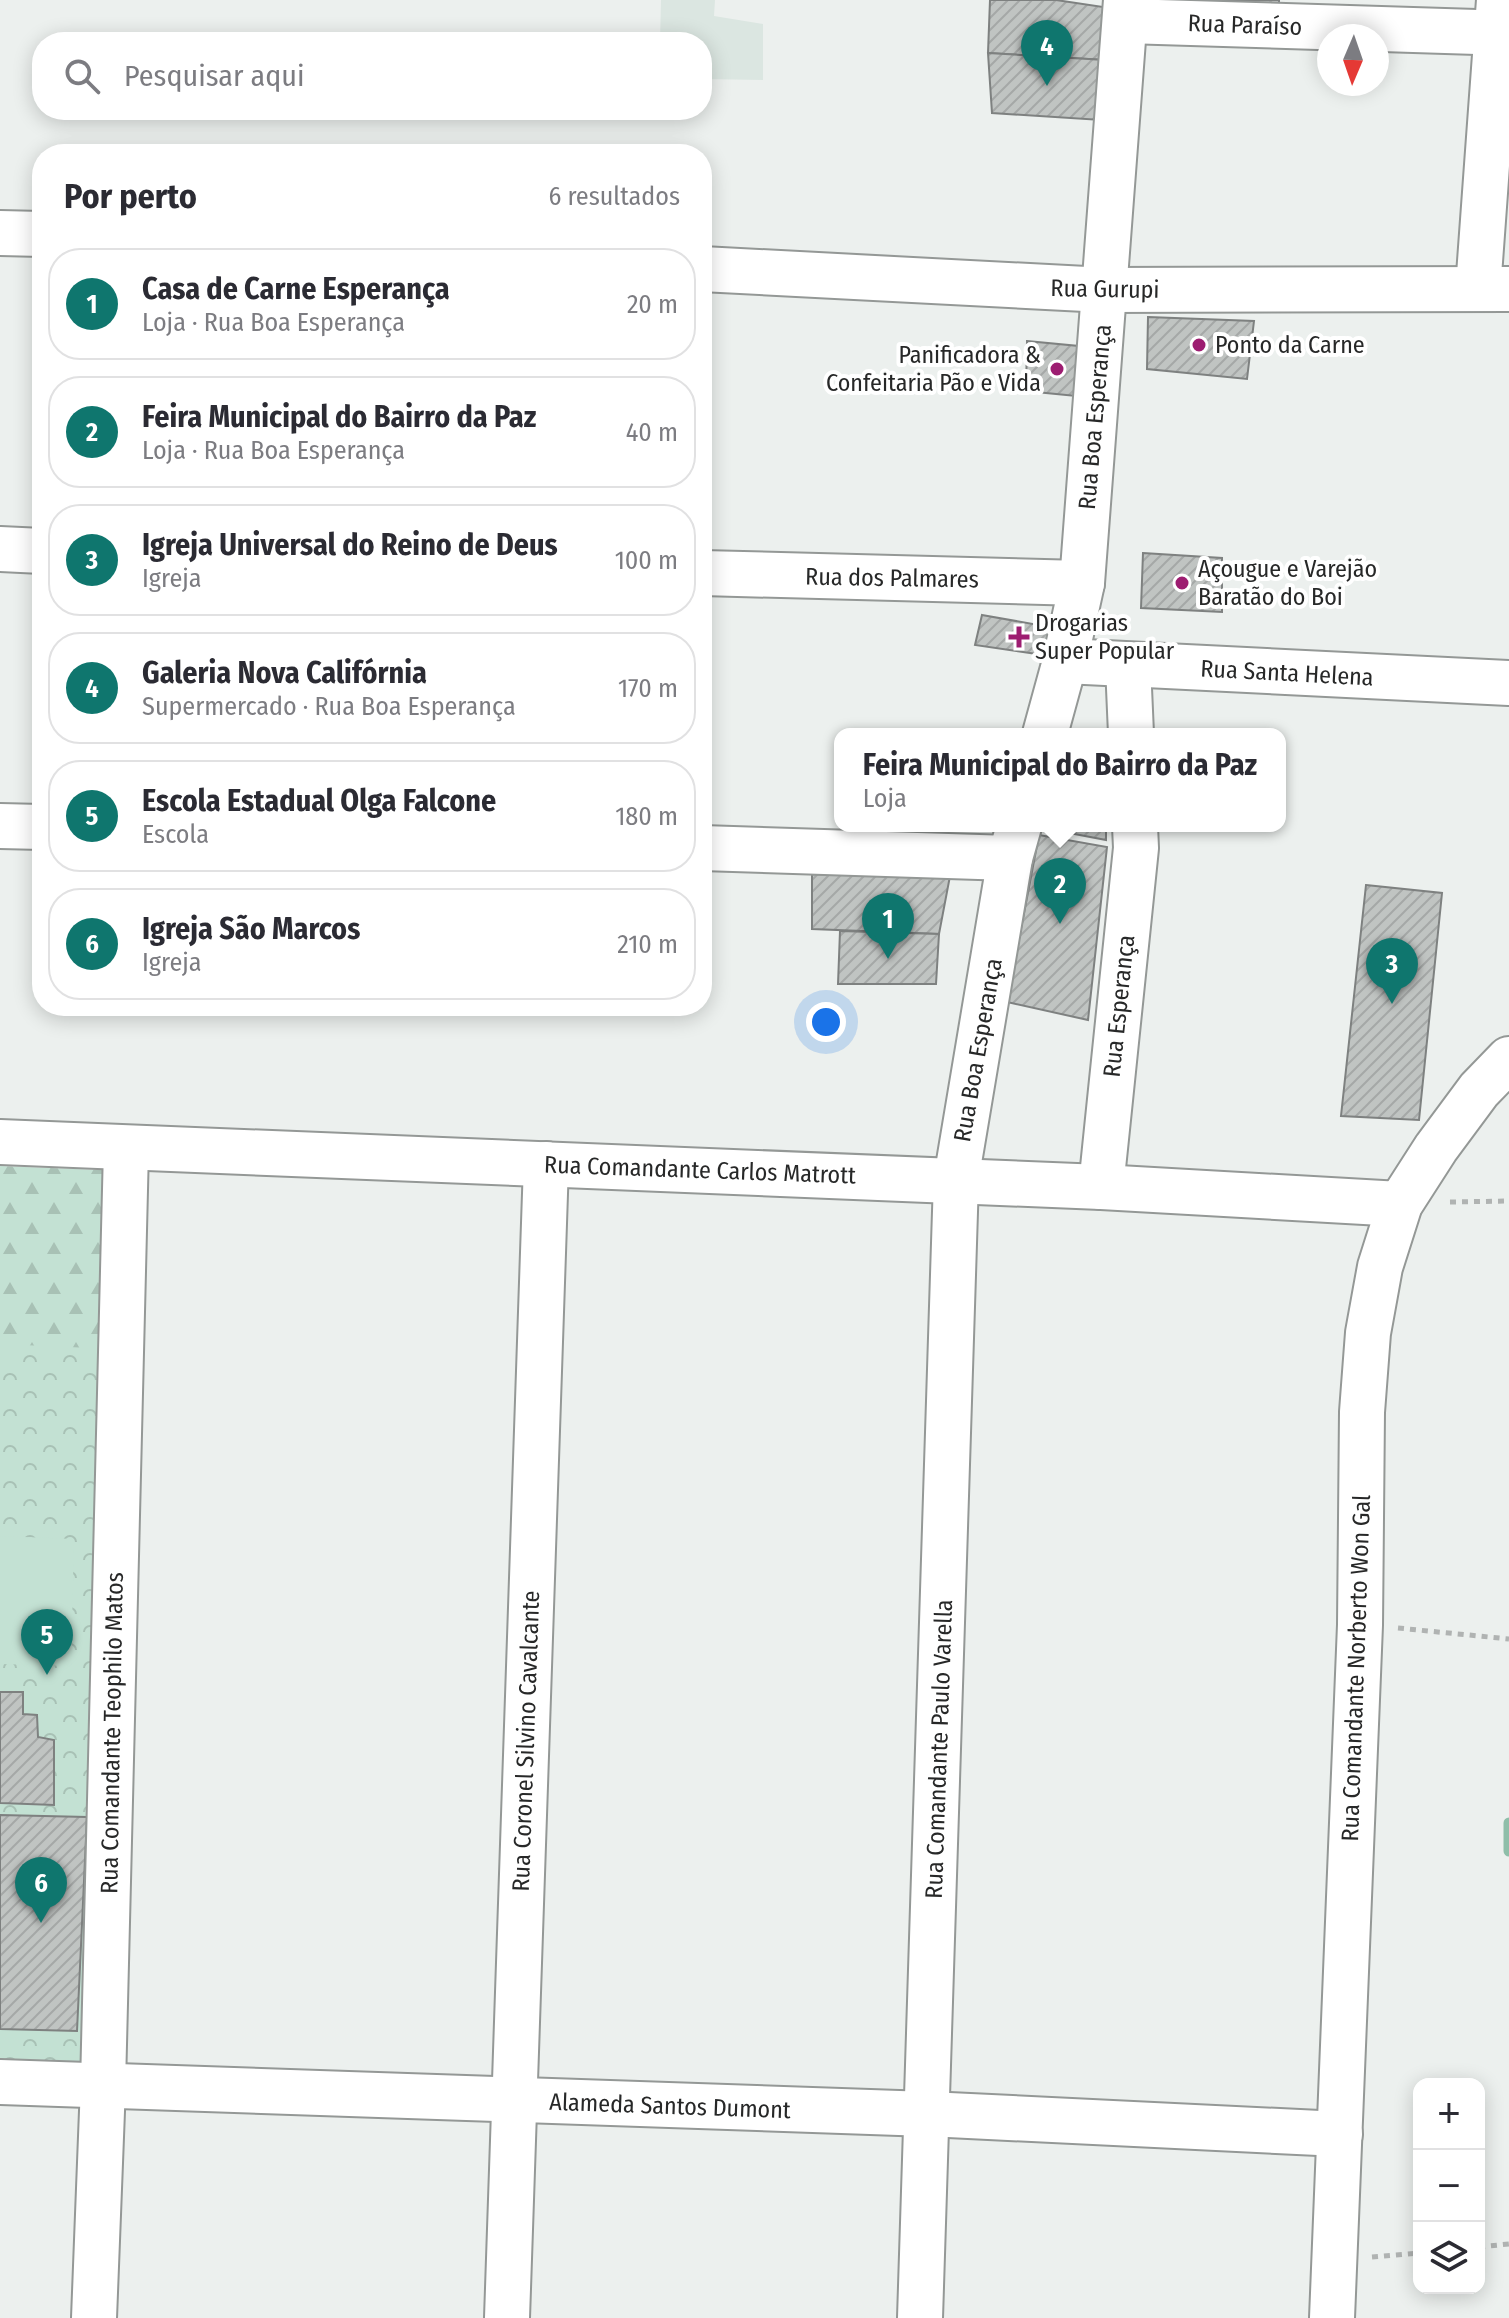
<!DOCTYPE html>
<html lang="pt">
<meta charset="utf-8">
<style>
body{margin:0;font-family:"Fira Sans Condensed",sans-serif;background:#f7f7f7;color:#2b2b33}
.controls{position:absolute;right:24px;bottom:24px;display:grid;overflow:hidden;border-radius:16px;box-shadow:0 4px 20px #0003}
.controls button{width:72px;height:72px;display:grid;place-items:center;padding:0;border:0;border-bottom:2px solid #e1e1e2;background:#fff;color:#2b2b33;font:40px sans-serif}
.compass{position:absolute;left:1317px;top:24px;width:72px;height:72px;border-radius:50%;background:#fff;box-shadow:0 4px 20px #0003;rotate:182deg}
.you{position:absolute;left:826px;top:1022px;width:28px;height:28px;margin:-20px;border:6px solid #fff;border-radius:50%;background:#1a73e8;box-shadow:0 0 0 12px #1a73e833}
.badge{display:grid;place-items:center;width:52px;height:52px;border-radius:50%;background:#0f766e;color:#fff;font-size:26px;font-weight:700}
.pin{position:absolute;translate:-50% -66px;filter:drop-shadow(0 2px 4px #0008)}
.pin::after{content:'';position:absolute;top:42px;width:28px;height:24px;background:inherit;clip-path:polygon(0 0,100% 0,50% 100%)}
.popup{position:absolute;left:834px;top:728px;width:452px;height:104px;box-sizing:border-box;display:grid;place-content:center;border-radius:16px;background:#fff;filter:drop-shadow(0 2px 6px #0005);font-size:26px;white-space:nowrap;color:#7c7c81}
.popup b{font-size:30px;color:#2b2b33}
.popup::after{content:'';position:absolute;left:50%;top:100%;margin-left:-16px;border:16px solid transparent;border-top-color:#fff}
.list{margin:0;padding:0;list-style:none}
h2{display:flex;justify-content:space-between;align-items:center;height:104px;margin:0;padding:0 32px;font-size:34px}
h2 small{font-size:26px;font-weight:400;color:#7c7c81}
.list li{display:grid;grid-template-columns:52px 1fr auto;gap:24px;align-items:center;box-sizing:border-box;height:112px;margin:0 16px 16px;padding:0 16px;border:2px solid #e1e1e2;border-radius:32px}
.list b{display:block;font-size:30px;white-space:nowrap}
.list p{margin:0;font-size:26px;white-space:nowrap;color:#7c7c81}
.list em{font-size:26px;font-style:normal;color:#7c7c81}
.icon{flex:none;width:44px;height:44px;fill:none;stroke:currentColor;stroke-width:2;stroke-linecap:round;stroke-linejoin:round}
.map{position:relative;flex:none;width:1509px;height:2318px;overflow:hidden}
.search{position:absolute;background:#fff;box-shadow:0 4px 20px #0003;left:32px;top:32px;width:680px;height:88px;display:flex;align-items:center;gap:20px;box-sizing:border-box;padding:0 28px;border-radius:32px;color:#7c7c81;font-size:30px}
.panel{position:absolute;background:#fff;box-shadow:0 4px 20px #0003;left:32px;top:144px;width:680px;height:872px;border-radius:32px}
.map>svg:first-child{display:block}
.built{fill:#dbe6e1}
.forest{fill:url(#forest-firs)}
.park{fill:url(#park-crowns)}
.pitch{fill:#c3e1d3}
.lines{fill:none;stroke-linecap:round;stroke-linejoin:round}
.stream{stroke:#8fbea9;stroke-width:11}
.building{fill:url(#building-hatch);stroke:#7e8180;stroke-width:2}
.minor-casing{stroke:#949896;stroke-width:48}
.path{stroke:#b0b3b2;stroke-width:5;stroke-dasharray:6 6;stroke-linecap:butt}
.minor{stroke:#fff;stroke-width:44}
.poi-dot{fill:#9d1d71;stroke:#fff;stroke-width:3}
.labels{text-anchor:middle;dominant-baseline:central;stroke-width:8;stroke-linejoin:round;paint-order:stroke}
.street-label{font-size:24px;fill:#272828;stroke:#fff}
.poi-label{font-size:24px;fill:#272828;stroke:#fff;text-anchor:start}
</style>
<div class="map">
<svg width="1509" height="2318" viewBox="0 0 1509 2318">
<defs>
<pattern id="forest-firs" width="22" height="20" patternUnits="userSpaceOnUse" patternTransform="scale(2)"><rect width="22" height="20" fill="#c3e1d3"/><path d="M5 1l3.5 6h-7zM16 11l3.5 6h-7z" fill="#a8c1b5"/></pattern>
<pattern id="park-crowns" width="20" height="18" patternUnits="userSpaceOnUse" patternTransform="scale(2)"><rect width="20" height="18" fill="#c3e1d3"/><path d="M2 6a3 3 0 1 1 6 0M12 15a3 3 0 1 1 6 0" fill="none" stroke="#a8c1b5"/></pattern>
<pattern id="building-hatch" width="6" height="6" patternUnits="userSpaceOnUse" patternTransform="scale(2)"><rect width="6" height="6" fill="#c0c4c2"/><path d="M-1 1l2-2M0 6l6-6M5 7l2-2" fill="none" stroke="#a5a8a7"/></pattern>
</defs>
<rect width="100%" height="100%" fill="#ecf0ee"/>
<path class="built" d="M 661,0 L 715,0 L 714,16 L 763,24 L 763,80 L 702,79 L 702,42 L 660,42 Z"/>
<path class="forest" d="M 0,1166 L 126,1171 L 102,1535 L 0,1530 Z"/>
<path class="park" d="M 0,1344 L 114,1349 L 89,2085 L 0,2080 Z"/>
<path class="pitch" d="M 0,1536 L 74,1539 L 71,1666 L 0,1664 Z"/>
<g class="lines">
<path class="stream" d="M 1509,1823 L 1509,1851"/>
</g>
<g class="building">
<path d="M 990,0 L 1056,0 L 1110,8 L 1105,60 L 988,53 Z"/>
<path d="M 1178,0 L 1279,0 L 1279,4 Z"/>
<path d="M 988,53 L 1105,60 L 1101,120 L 992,113 Z"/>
<path d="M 1148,317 L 1254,321 L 1247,379 L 1147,369 Z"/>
<path d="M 1027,341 L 1089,347 L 1086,397 L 1026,391 Z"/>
<path d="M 1143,553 L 1222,558 L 1222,612 L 1141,608 Z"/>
<path d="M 982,615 L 1061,629 L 1058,657 L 975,645 Z"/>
<path d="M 1044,826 L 1106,826 L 1106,840 L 1043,828 Z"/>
<path d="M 1039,835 L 1107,847 L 1088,1020 L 1007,1002 Z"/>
<path d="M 812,874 L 950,876 L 939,934 L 812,929 Z"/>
<path d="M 1366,885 L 1442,893 L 1419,1120 L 1341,1116 Z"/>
<path d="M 840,931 L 939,934 L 936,984 L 838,984 Z"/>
<path d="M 0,1692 L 23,1692 L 23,1714 L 37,1715 L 38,1737 L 54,1740 L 54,1805 L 0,1803 Z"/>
<path d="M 0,1815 L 87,1817 L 77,2031 L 0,2029 Z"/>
</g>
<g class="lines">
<defs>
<g id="minor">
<path d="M 1126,21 L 1509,33"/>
<path d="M 0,233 L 42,234"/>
<path d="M 702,269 L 1105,290 L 1509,289"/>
<path d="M 1478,289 L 1499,0"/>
<path d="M 0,549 L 42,551"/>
<path d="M 702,573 L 1082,583"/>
<path d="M 1065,661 L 1509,683"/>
<path d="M 1128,665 L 1131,734"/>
<path d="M 1045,734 L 1065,661 L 1082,583 L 1126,0"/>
<path d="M 0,826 L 42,827"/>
<path d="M 702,848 L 1010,858"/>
<path d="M 0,1142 L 1101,1187 L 1400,1204"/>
<path d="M 1101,1187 L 1136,848 L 1135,826"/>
<path d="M 0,2082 L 928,2114 L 1340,2134"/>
<path d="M 94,2318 L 103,2085 L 126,1149"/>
<path d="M 507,2318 L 546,1164"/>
<path d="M 920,2318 L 956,1180 L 1010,858 L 1019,826"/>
<path d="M 1332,2318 L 1360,1625 L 1362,1412 L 1368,1333 L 1380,1267 L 1400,1204 L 1436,1148 L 1479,1090 L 1509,1059"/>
</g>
</defs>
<use href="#minor" class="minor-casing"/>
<g class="path">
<path d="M 1450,1202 L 1509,1201"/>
<path d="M 1398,1628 L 1509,1639"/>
<path d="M 1479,2247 L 1509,2244"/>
<path d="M 1372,2257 L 1419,2253"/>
</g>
<use href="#minor" class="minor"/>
</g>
<g class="poi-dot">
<circle cx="1199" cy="345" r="8"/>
<circle cx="1057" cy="369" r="8"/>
<circle cx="1182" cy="583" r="8"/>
<path d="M1015 625h8v8h8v8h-8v8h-8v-8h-8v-8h8z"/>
</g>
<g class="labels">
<g class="street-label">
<text transform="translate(1245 25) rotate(2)">Rua Paraíso</text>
<text transform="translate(1105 289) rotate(1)">Rua Gurupi</text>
<text transform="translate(1095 417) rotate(-85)">Rua Boa Esperança</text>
<text transform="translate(892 578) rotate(1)">Rua dos Palmares</text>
<text transform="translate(1287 673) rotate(3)">Rua Santa Helena</text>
<text transform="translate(1119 1006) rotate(-84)">Rua Esperança</text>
<text transform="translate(978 1050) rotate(-80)">Rua Boa Esperança</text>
<text transform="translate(700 1170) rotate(2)">Rua Comandante Carlos Matrott</text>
<text transform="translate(1356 1668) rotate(-88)">Rua Comandante Norberto Won Gal</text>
<text transform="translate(112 1733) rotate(-89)">Rua Comandante Teophilo Matos</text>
<text transform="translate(526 1741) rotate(-88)">Rua Coronel Silvino Cavalcante</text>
<text transform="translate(939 1749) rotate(-88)">Rua Comandante Paulo Varella</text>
<text transform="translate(670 2106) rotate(2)">Alameda Santos Dumont</text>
</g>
<g class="poi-label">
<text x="1215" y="345">Ponto da Carne</text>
<text x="1041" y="355" text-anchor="end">Panificadora &amp;<tspan x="1041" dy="28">Confeitaria Pão e Vida</tspan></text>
<text x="1198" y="569">Açougue e Varejão<tspan x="1198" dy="28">Baratão do Boi</tspan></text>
<text x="1035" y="623">Drogarias<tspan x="1035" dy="28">Super Popular</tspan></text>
</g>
</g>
</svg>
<div class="controls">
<button>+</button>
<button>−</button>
<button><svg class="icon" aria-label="layers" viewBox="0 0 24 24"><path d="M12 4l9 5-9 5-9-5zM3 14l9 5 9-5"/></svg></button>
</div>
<svg class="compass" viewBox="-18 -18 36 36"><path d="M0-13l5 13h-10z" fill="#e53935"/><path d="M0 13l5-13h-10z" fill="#7c7c81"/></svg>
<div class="you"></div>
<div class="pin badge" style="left:888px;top:959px">1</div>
<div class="pin badge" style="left:1060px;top:924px">2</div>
<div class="popup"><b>Feira Municipal do Bairro da Paz</b>Loja</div>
<div class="pin badge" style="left:1392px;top:1004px">3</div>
<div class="pin badge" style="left:1047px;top:86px">4</div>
<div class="pin badge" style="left:47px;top:1675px">5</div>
<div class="pin badge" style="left:41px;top:1923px">6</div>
<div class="search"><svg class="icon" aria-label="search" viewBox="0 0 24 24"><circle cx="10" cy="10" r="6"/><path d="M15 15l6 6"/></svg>Pesquisar aqui</div>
<section class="panel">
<h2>Por perto<small>6 resultados</small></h2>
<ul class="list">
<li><span class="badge">1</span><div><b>Casa de Carne Esperança</b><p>Loja · Rua Boa Esperança</p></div><em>20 m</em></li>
<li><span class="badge">2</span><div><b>Feira Municipal do Bairro da Paz</b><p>Loja · Rua Boa Esperança</p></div><em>40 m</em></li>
<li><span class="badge">3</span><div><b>Igreja Universal do Reino de Deus</b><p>Igreja</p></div><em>100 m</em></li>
<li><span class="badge">4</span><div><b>Galeria Nova Califórnia</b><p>Supermercado · Rua Boa Esperança</p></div><em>170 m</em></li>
<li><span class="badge">5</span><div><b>Escola Estadual Olga Falcone</b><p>Escola</p></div><em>180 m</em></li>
<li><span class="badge">6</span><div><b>Igreja São Marcos</b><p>Igreja</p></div><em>210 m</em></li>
</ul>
</section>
</div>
